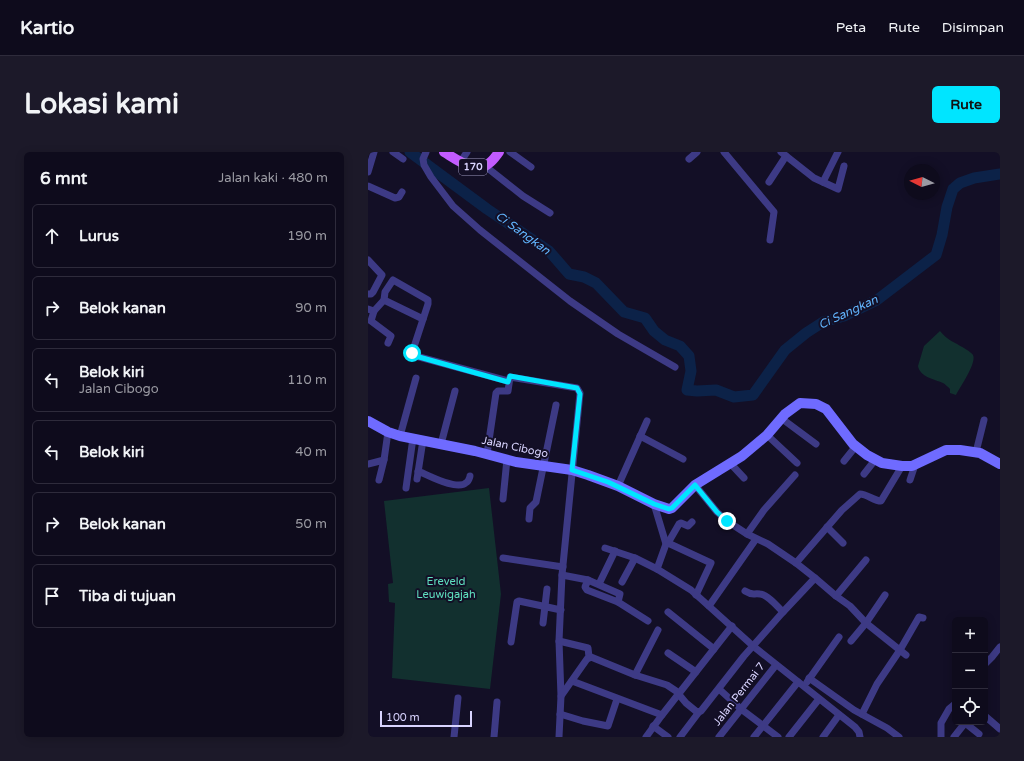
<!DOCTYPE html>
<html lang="id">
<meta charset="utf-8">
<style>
body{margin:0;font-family:"Varela Round",sans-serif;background:#1c1929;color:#f1f3f6}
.controls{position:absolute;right:12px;bottom:12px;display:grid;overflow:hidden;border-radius:6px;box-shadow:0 2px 10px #0003}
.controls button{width:36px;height:36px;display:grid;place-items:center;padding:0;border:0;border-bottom:1px solid #2e2b3b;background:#0e0b1c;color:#f1f3f6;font:20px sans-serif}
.compass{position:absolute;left:536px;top:12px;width:36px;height:36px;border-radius:50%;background:#0e0b1c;box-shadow:0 2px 10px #0003;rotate:276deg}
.scale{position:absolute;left:12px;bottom:10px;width:92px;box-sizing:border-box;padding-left:4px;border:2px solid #d9d4ff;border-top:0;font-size:11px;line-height:14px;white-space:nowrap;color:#d9d4ff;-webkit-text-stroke:3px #130f26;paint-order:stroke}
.stop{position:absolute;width:12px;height:12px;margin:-9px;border:3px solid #00e5ff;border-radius:50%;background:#fff}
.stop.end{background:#00e5ff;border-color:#fff;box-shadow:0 1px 4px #0008}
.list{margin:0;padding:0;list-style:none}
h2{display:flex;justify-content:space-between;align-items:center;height:52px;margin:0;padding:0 16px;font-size:17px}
h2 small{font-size:13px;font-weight:400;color:#9b9ba3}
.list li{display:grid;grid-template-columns:26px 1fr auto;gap:12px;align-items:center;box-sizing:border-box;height:64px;margin:0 8px 8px;padding:0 8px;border:1px solid #2e2b3b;border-radius:6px}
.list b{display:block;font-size:15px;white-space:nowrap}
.list p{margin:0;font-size:13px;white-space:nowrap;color:#9b9ba3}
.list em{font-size:13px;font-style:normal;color:#9b9ba3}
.icon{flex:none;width:22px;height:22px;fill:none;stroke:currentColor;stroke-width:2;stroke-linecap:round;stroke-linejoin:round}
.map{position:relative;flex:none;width:632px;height:585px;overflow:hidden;border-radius:6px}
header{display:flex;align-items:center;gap:24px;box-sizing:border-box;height:56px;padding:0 20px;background:#0e0b1c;border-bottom:1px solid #2e2b3b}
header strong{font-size:19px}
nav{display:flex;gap:22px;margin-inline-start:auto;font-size:14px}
.intro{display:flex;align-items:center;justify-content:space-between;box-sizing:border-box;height:96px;padding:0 24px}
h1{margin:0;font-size:28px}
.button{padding:10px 18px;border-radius:6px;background:#00e5ff;color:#111;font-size:14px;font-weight:700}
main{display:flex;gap:24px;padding:0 24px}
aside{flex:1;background:#0e0b1c;border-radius:6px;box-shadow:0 2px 10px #0003}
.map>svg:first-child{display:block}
.green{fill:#12302f}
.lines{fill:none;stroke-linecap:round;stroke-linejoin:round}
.river{stroke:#0c2248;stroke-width:11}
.street{stroke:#3d3a85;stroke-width:7}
.secondary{stroke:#6f6bff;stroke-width:10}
.primary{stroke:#c25bff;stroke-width:10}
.route{stroke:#00e5ff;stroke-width:5}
.labels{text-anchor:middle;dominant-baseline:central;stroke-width:4;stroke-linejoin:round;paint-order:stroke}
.shield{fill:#130f26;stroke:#9e99be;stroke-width:1}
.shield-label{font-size:10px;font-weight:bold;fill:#d9d4ff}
.street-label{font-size:11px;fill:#d9d4ff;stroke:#130f26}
.park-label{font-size:11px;fill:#5fe0c0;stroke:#130f26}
.water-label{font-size:12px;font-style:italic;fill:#62b6ff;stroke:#130f26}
</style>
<header>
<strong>Kartio</strong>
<nav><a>Peta</a><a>Rute</a><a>Disimpan</a></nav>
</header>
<div class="intro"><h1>Lokasi kami</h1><a class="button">Rute</a></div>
<main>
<aside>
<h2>6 mnt<small>Jalan kaki · 480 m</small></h2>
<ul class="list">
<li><svg class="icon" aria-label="ahead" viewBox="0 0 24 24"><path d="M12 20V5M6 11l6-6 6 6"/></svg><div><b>Lurus</b></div><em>190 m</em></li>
<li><svg class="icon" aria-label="right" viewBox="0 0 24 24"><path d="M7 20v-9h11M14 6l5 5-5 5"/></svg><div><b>Belok kanan</b></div><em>90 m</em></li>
<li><svg class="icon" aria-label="left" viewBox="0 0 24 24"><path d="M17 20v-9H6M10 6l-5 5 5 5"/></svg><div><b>Belok kiri</b><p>Jalan Cibogo</p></div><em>110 m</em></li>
<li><svg class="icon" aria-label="left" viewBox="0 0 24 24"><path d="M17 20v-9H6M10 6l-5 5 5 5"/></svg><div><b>Belok kiri</b></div><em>40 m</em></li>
<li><svg class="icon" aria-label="right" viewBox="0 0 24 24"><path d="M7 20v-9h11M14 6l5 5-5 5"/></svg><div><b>Belok kanan</b></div><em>50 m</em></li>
<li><svg class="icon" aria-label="arrive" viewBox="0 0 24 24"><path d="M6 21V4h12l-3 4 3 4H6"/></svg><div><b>Tiba di tujuan</b></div></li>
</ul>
</aside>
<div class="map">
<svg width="632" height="585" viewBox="0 0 632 585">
<rect width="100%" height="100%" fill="#130f26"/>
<g class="green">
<path d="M 572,179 C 574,181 576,184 579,186 C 584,190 602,198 605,203 C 609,211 592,235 588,243 L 582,241 L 582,237 C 580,235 577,232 575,231 C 566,227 552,225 550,214 L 556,194 Z"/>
<path d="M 121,336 L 133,442 L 122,537 L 24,526 L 27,451 L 21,450 L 20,432 L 25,431 L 16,349 Z"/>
</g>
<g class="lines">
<path class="river" d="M 42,0 L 119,57 L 181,99 L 201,122 L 216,125 L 228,131 L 256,160 L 277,166 L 286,179 L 297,188 L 312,194 L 321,204 L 323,219 L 319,238 L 329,239 L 348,238 L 366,245 L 385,243 L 417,198 L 438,181 L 455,170 L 476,164 L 509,148 L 568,103 L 574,83 L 579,55 L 585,37 L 592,31 L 606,26 L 632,22"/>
<g class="street">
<path d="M 25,0 L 35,7"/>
<path d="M 58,0 L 55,7 L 56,13 L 63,25 L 85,54 L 112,78 L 202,149 L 250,182 L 307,215"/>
<path d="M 142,0 L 163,15"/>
<path d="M 356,0 L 406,60 L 402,88"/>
<path d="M 413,0 L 446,26 L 470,37 L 476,14"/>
<path d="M 321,7 L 329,0"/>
<path d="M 93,9 L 99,0"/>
<path d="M 117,14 L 155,44 L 182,61"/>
<path d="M 0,20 L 6,0"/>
<path d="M 401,30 L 418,4"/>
<path d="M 455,30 L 470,0"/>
<path d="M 0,34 L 27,46 L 31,45 L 34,40"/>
<path d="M 0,108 L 14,123 L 5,140 L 3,142 L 0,142"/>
<path d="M 16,148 L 17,140 L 25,128 L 60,148 L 60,152 L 44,201 L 44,203 L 140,229"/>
<path d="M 0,157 L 6,159 L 16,148 L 55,167"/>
<path d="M 6,159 L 3,169 L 23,184 L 20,191"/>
<path d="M 413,266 L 448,292"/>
<path d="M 399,283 L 429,311"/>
<path d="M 32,284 L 48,226"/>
<path d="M 272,284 L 315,307"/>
<path d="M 73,292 L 87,239"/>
<path d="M 608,300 L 616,268"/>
<path d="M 119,302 L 128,241 L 130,239 L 140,239 L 142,225 L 209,236 L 212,241 L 194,423 L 191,489 L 193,544"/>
<path d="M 476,309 L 488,294"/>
<path d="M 362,311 L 376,326"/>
<path d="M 0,312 L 16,308 L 20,280"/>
<path d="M 50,319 C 60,323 90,340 99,330 C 100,330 102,325 102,324"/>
<path d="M 496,322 L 507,308"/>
<path d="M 49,327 L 55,288"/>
<path d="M 11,328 L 16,308"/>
<path d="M 542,328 L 547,313"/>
<path d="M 327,333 L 349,360 L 359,369 L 379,382 L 400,392 L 428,411 L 447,426 L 468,444 L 482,454 L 498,471 L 538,503"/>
<path d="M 250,334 L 279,269"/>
<path d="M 38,336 L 45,286"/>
<path d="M 135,347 L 139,307"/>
<path d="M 286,352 L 298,392 L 289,417 L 323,438 L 385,494 L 487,575 L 491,580 L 492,585"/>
<path d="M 161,367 L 162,356 L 168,350 L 188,253"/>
<path d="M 459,375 L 475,391"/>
<path d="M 379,382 L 396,358 L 427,323"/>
<path d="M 300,391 L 311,372 L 313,371 L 320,374 L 324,370"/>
<path d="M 298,392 L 300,391 L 343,411 L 328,443"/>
<path d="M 237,396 L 267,406 L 289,417"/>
<path d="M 135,406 L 195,415"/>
<path d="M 428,411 L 474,358 L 492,342 C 499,342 506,349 513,349 L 534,314"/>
<path d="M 194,423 L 220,428 L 252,442 L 250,450 L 280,469"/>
<path d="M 220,428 L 217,435 L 219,438 L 250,450"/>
<path d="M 254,430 L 267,406"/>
<path d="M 231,432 L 247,399"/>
<path d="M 377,439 C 385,444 385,441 392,442 C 399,442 410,455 415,460"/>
<path d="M 468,444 L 498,408"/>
<path d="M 341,454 L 388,387"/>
<path d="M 300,460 L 346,497"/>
<path d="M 175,471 L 179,437"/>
<path d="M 191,489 L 220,496 L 221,505"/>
<path d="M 483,489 L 498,471 L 517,443"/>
<path d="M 143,490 L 149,450 L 151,449 L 193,458"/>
<path d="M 300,501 L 328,520"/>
<path d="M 617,512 L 624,505 L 632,495"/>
<path d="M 267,523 L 290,478"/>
<path d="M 441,526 L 486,558 L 519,576 L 531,585"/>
<path d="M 204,529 L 294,563 L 364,474"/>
<path d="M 439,530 L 471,485"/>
<path d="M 351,537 L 373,557 L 410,585"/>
<path d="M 192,562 L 215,569 L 240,574 L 249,547"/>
<path d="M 494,562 L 509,532 L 532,498 L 551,465 L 555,466"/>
<path d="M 617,564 L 632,577"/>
<path d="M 596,570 L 611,582"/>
<path d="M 285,574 L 300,585"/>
<path d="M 86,585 L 90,546"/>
<path d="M 126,585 L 129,550"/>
<path d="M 191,585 L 193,544 L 219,507 L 223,505 L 267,523 L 299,533 L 308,539 L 318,551 L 329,560 L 333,559 L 376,504 L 415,460 L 447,426"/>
<path d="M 278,585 L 294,563"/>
<path d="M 312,585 L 331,560"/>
<path d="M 351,585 L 408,513"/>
<path d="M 386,585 L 430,530"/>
<path d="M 421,585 L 451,547"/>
<path d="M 455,585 L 471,563"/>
<path d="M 573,585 L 573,571 L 581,557 L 587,552"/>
<path d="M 586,585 L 597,571"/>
</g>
<path class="secondary" d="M 0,269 L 20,280 L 32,284 L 107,299 L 148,310 L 204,318 L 220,323 L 250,334 L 286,352 L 301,357 L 304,356 L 327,333 L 374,304 L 399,283 L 417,262 L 432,251 L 448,252 L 458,257 L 485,292 L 499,303 L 514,311 L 534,314 L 544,314 L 578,298 L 592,298 L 612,301 L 632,312"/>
<path class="primary" d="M 76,0 C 88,7 107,22 120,12 C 125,9 128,4 131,0"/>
</g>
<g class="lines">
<path class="route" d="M 44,201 L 44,203 L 140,230 L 142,224 L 209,236 L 212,242 L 204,318 L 240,330 L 286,352 L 301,357 L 304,356 L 327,333 L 349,360 L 359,369"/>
</g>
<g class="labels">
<rect class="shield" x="91" y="7" width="28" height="16" rx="3"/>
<g class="shield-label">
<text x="105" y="15">170</text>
</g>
<g class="street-label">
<text transform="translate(147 295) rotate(12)">Jalan Cibogo</text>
<text transform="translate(371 542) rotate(-52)">Jalan Permai 7</text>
</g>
<g class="park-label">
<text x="78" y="429">Ereveld<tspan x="78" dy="13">Leuwigajah</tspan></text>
</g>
<g class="water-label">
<text transform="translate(155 81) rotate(36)">Ci Sangkan</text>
<text transform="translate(480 160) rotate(-25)">Ci Sangkan</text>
</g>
</g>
</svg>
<div class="controls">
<button>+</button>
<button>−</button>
<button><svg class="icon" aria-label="locate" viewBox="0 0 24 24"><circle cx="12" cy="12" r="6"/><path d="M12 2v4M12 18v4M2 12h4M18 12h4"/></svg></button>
</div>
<svg class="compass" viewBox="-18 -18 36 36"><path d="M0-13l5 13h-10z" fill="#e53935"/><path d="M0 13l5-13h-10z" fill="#9b9ba3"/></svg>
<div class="scale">100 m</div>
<div class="stop" style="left:44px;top:201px"></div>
<div class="stop end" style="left:359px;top:369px"></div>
</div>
</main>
